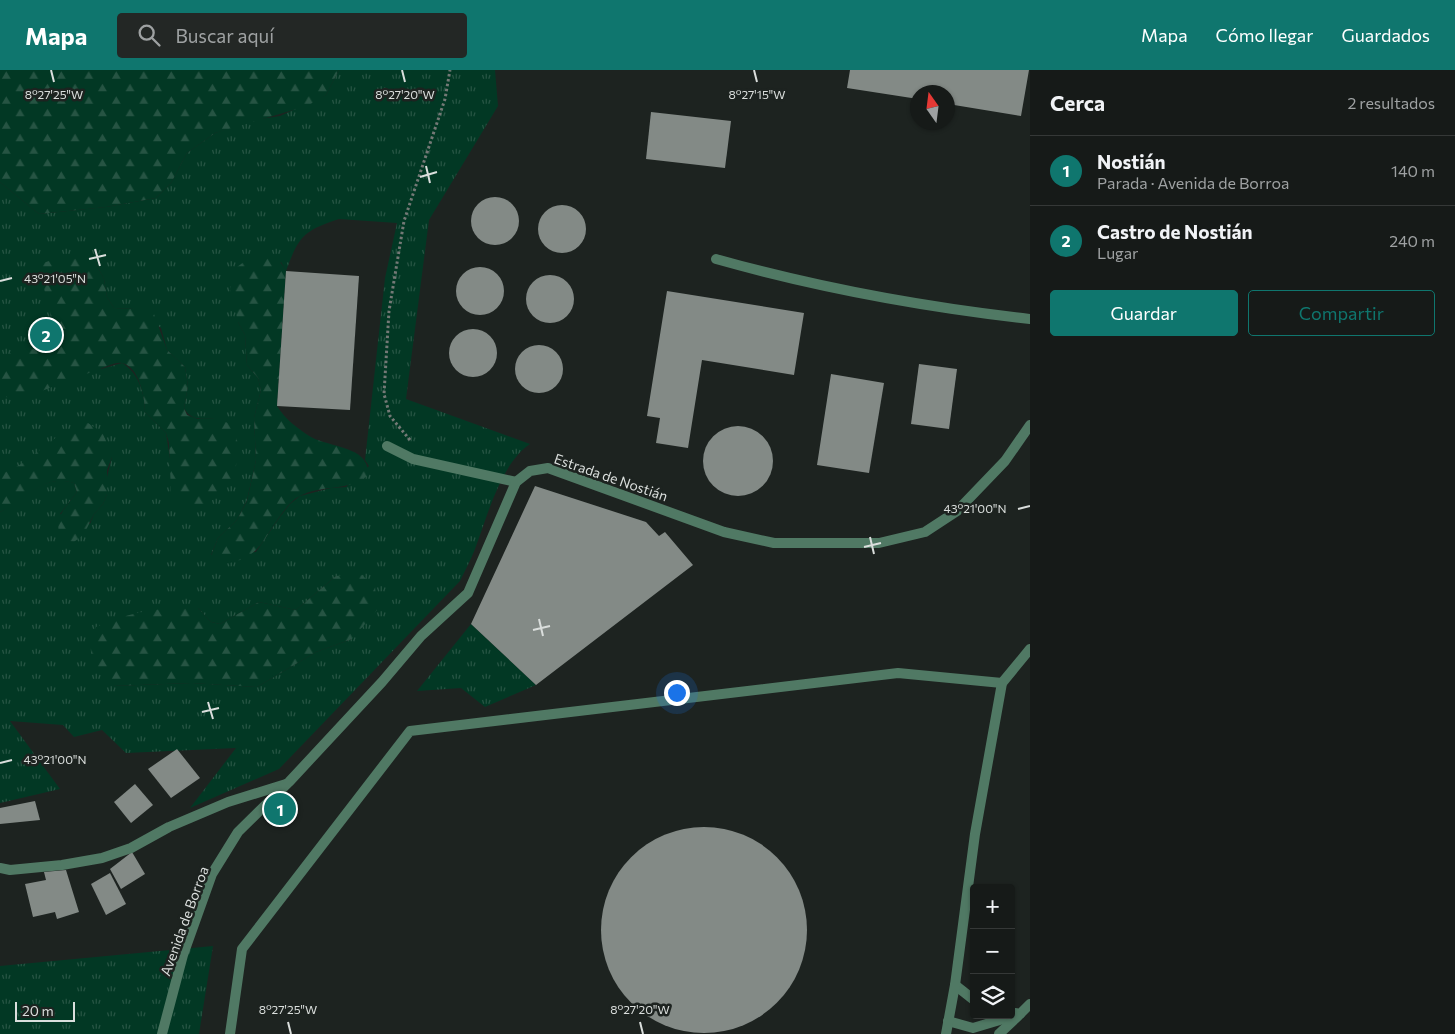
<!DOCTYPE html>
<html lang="es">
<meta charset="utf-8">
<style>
body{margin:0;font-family:Commissioner,sans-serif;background:#232725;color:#f1f3f6}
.controls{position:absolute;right:15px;bottom:15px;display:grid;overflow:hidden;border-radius:5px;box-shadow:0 1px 4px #0004}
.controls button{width:45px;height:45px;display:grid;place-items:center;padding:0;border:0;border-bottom:1px solid #353837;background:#161a18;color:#f1f3f6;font:25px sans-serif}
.compass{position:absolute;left:910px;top:15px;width:45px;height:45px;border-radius:50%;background:#161a18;box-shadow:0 1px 4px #0004;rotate:346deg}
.scale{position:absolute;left:15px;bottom:12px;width:60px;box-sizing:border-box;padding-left:5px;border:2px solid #dadedc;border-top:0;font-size:14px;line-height:18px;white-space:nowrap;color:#dadedc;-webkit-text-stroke:4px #1d2320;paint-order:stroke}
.you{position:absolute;left:676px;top:622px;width:18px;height:18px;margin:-12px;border:4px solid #fff;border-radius:50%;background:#1a73e8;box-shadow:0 0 0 8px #1a73e833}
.badge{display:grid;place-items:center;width:32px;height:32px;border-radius:50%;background:#0f766e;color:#fff;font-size:16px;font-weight:700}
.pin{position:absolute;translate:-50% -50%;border:2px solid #fff;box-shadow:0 1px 5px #0006}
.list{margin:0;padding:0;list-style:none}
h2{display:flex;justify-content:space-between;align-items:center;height:65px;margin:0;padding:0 20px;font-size:21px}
h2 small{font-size:16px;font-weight:400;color:#9ea1a2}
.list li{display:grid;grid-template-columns:32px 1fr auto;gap:15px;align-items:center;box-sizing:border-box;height:70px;padding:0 20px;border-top:1px solid #353837}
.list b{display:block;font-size:19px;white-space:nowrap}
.list p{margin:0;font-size:16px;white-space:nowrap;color:#9ea1a2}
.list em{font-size:16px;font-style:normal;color:#9ea1a2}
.actions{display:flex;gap:10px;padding:15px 20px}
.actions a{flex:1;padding:11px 0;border:1px solid #0f766e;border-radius:5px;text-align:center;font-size:18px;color:#0f766e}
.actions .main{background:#0f766e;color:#fff}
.icon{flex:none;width:28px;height:28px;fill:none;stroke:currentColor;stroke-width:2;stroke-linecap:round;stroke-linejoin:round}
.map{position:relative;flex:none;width:1030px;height:964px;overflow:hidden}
header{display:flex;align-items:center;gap:30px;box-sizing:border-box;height:70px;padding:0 25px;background:#0f766e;color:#fff}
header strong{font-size:24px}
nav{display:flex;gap:28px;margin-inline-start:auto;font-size:18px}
.search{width:350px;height:45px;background:#232725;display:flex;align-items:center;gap:12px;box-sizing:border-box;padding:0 18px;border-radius:5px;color:#9ea1a2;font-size:19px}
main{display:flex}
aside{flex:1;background:#161a18}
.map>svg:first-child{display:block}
.grass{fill:url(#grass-tufts);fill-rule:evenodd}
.forest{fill:url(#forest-firs)}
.building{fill:#838a86}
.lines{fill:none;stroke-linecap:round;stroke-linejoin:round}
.path{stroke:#747976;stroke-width:3;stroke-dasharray:2.5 2.5;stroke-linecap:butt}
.lane{stroke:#507964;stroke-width:10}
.street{stroke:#507964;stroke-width:10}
.ticks{fill:none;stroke:#dadedc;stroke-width:2}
.labels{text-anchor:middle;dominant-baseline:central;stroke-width:5;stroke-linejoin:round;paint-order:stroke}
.street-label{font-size:14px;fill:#dadedc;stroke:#1d2320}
.ticks-label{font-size:12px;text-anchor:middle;fill:#dadedc;stroke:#1d2320;stroke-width:5;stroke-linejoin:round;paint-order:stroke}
</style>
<header>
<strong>Mapa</strong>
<div class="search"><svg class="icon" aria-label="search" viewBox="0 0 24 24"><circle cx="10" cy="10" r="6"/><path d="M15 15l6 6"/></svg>Buscar aquí</div>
<nav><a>Mapa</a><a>Cómo llegar</a><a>Guardados</a></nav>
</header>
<main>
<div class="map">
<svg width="1030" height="964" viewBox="0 0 1030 964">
<defs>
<pattern id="grass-tufts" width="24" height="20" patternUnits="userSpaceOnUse" patternTransform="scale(1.25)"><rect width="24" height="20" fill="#023824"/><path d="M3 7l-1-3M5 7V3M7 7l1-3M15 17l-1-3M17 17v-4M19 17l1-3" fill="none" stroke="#265443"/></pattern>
<pattern id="forest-firs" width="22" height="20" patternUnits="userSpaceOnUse" patternTransform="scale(1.25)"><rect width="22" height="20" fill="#023824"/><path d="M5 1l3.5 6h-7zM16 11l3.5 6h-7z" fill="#265443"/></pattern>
</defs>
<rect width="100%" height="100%" fill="#1d2320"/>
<g class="grass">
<path d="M 339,0 L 495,0 L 498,36 L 429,150 L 406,329 L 530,374 C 501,393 487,447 475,479 C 471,490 465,500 460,511 L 279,699 L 190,738 L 236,678 L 126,683 L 102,660 L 74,667 L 63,655 L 10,651 L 60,719 L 0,733 L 0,442 C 25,430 43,403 74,413 L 77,422 L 60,444 L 90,454 L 94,444 L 103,434 L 107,424 L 106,411 L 112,387 L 0,428 L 0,112 L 39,144 L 106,137 L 156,128 L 171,113 L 187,83 L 215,63 L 254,50 L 280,46 L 326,25 ZM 339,149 L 397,153 L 385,208 L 365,390 L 369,396 L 346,417 L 331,418 L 300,426 L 290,434 L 279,448 L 256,482 L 211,485 L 218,468 L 237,450 L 247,430 L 256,390 L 254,348 L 261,320 L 258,308 L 247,295 L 245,265 L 238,252 L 281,192 L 286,201 C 299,166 303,161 339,149 ZM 95,192 L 104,209 L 107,227 L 114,238 L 134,239 L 161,258 L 167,280 L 185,297 L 188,316 L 184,338 C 191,351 203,349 216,348 L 170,389 L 166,363 L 145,342 C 145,323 138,302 122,293 L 101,299 ZM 336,506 L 352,569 L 316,582 L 257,617 L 192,613 L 112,616 L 198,538 L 211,552 L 220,554 L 259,532 L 296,540 Z"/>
<path d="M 471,554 L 536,615 L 485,637 L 461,618 L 417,621 Z"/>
<path d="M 213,876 L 199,964 L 0,964 L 0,896 Z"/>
</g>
<g class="forest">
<path d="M 0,0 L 339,0 L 326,25 L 307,36 L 215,63 L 187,83 L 171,113 L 156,128 L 106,137 L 39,144 L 0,112 Z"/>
<path d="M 263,186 C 275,186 280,190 286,201 L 277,336 C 285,349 298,359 311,367 C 331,378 370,376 368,405 C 349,422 322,414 300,426 C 293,429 288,436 283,442 C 260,472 262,489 219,495 L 211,486 L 218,468 L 237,450 L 247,431 L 256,390 L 254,348 L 261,320 L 258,308 L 247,295 L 245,265 L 238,252 L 230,219 L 237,197 L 248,189 Z"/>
<path d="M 61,187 L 84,188 L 95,192 L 104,209 L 107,227 L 114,238 L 134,239 L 154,244 L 167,280 L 185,297 L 188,316 L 184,338 L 187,345 L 198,349 L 216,348 L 233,355 C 235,365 240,375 238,385 C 235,415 211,444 179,435 L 171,422 L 169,373 L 166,363 L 145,342 C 145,328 139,296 122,293 C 118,292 113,294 110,295 L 18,330 L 6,327 L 0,319 L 1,287 C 6,285 12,282 17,281 C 34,277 40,284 54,268 L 50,241 L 42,211 L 40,200 L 43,193 Z"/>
<path d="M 88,353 L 103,363 L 112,387 L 107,400 L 107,424 L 103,434 L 94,444 L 84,464 L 74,472 L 61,470 C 53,447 64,440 77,422 L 74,413 C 42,403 26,431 0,442 L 0,404 C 34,394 53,359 88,353 Z"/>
<path d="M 359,503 L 375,516 L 377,540 L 352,569 L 316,582 L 257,617 L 191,613 L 112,616 C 92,594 85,586 96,557 C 128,542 163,536 198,538 L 211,552 L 220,554 L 259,532 L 296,540 L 336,506 Z"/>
</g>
<g class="building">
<path d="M 850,0 L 1029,0 L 1021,46 L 948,34 L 948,22 L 918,22 L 918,29 L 847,18 Z"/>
<path d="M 651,42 L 731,51 L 725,98 L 646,89 Z"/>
<circle cx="495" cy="151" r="24"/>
<circle cx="562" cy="159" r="24"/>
<circle cx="480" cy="221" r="24"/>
<path d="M 286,201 L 359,206 L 350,340 L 277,336 Z"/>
<circle cx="550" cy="229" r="24"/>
<path d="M 667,221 L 804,243 L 794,305 L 702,290 L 688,378 L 656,373 L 660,348 L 647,346 Z"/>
<circle cx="473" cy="283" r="24"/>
<circle cx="539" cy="299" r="24"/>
<path d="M 919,294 L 957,299 L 949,359 L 911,354 Z"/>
<path d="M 831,304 L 884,313 L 869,403 L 817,395 Z"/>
<circle cx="738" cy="391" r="35"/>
<path d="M 535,416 L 646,452 L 659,466 L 665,462 L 693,495 L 536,615 L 471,554 Z"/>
<path d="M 177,679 L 200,708 L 171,728 L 148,699 Z"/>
<path d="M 135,714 L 153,735 L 131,753 L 114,732 Z"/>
<path d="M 35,731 L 40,750 L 0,754 L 0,738 Z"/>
<circle cx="704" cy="860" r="103"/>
<path d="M 132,782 L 145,804 L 121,819 L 110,799 Z"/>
<path d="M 66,800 L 79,842 L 57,849 L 55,842 L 33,847 L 25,814 L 46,810 L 44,802 Z"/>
<path d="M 110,803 L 126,834 L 106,845 L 91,814 Z"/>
</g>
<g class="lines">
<path class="path" d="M 410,370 L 390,346 L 384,324 L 389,241 L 404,151 L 445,29 L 450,0"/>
<g class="lane">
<path d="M 716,189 C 819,218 923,237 1030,249"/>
<path d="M 387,376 L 413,389 L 516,412"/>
<path d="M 955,915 L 974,930"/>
<path d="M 1015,943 L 1020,944 L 1030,934"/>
<path d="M 948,951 L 973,958 L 1020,944"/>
<path d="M 230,964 L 242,879 L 410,661 L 898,603 L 1002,613"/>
<path d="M 946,964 L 955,915 L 975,764 L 1002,613 L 1030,579"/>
<path d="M 999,964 L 1018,946"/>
</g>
<g class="street">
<path d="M 0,798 L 10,800 L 62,795 L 102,788 L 131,778 L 169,757 L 228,732 L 286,714"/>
<path d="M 162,964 L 183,885 L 212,804 L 238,762 L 289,712 L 382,612 L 421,566 L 468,523 L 516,412 L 530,401 L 548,398 L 724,462 L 774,473 L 879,473 L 925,462 L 957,441 L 1005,391 L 1030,355"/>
</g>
</g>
<path class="ticks" d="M 51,0 L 54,12M 402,0 L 405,12M 754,0 L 757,12M 426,96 L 430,113M 420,107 L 437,102M 95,179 L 100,196M 89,189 L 106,185M 0,211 L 12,208M 1018,439 L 1030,436M 870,467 L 874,484M 864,477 L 881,473M 539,549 L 543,566M 533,560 L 550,556M 208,632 L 213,649M 202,642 L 219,638M 0,693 L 12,690M 288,952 L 291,964M 640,952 L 643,964"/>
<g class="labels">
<g class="street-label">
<text transform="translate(611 407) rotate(19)">Estrada de Nostián</text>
<text transform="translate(184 851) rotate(-70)">Avenida de Borroa</text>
</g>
</g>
<g class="ticks-label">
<text x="54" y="29">8°27'25"W</text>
<text x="405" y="29">8°27'20"W</text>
<text x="757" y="29">8°27'15"W</text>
<text x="55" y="213">43°21'05"N</text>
<text x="975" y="443">43°21'00"N</text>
<text x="55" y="694">43°21'00"N</text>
<text x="288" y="944">8°27'25"W</text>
<text x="640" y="944">8°27'20"W</text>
</g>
</svg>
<div class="controls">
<button>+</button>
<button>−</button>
<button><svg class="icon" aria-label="layers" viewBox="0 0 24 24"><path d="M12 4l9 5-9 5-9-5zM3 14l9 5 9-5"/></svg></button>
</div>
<svg class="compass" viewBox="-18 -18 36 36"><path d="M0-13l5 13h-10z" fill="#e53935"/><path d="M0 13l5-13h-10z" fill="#9ea1a2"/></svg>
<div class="scale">20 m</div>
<div class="you"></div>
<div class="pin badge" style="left:280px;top:739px">1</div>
<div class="pin badge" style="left:46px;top:265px">2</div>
</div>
<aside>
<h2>Cerca<small>2 resultados</small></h2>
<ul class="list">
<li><span class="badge">1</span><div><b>Nostián</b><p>Parada · Avenida de Borroa</p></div><em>140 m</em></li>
<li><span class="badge">2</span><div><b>Castro de Nostián</b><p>Lugar</p></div><em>240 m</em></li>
</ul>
<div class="actions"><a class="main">Guardar</a><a>Compartir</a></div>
</aside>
</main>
